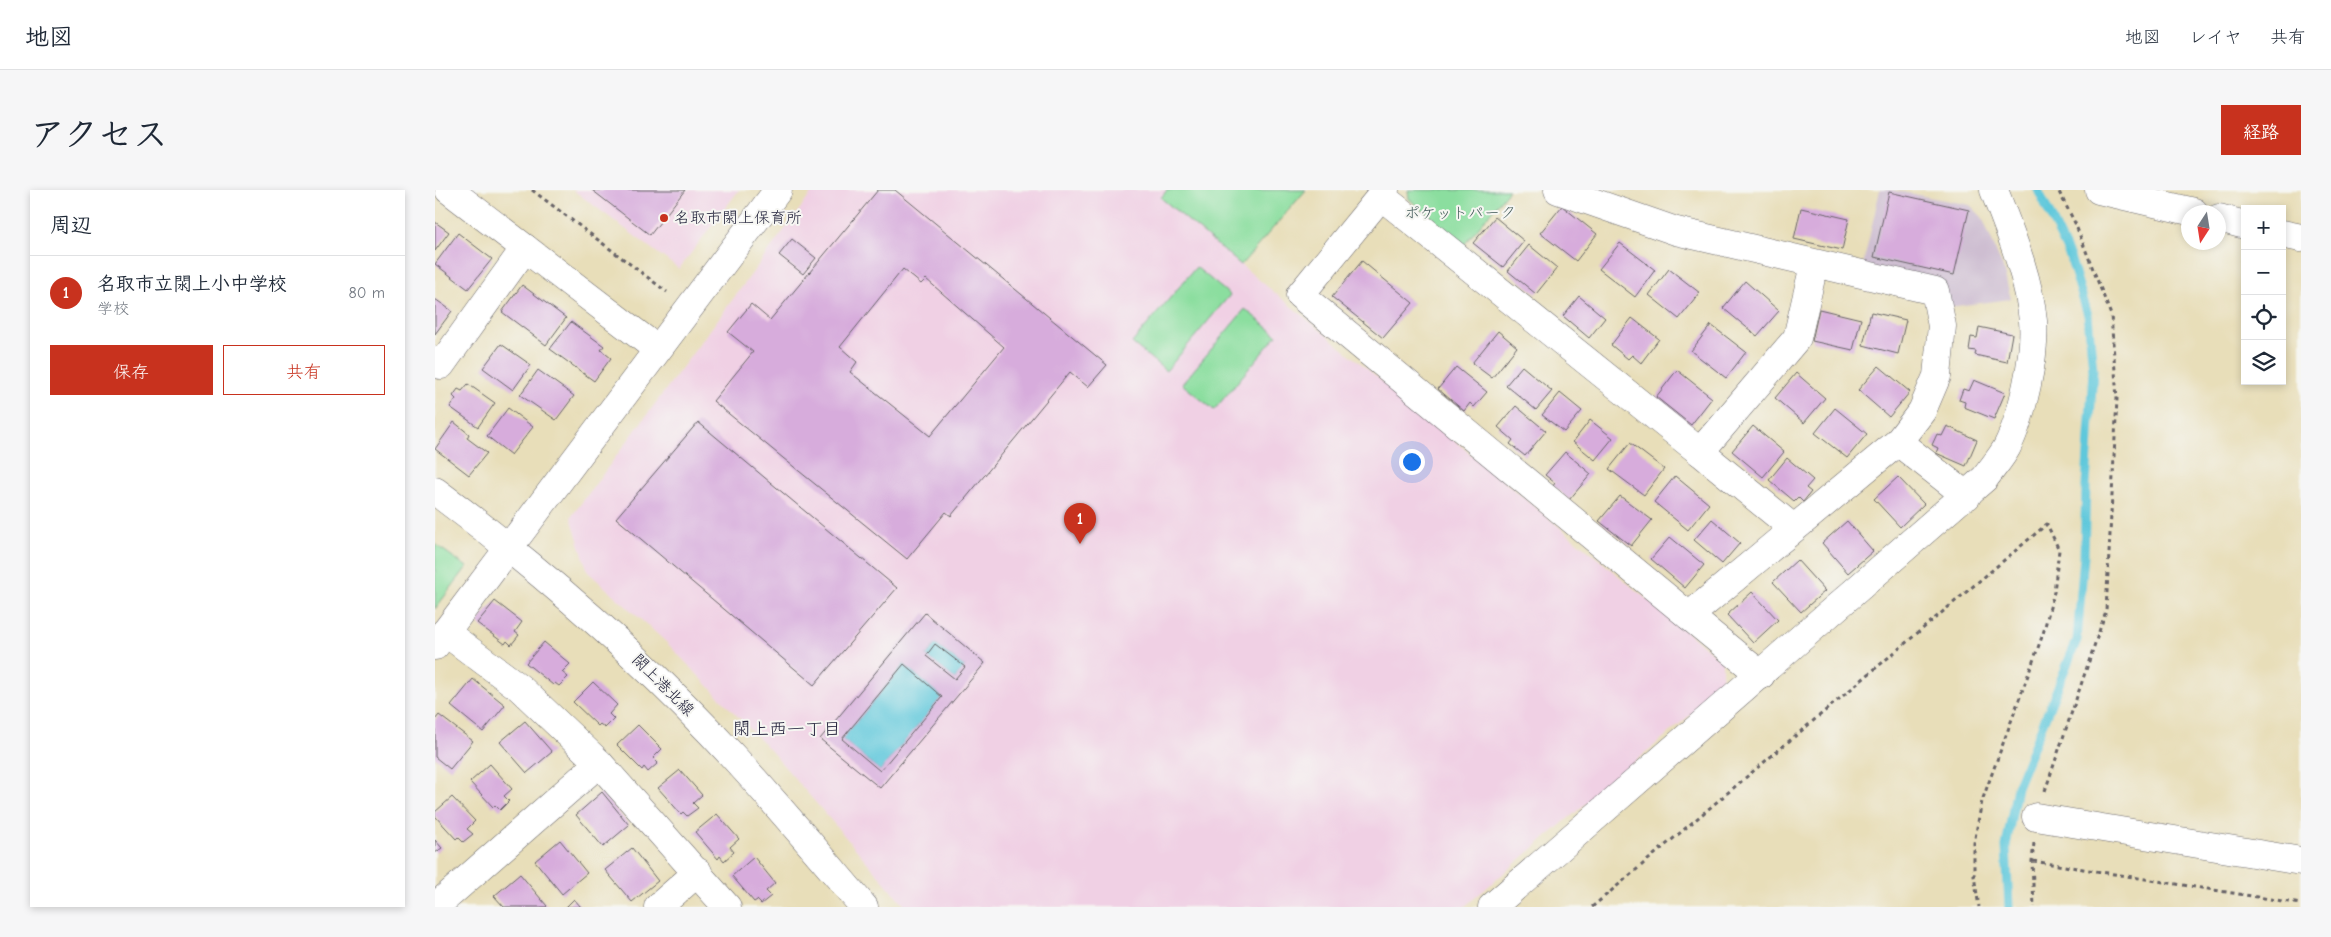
<!DOCTYPE html>
<html lang="ja">
<meta charset="utf-8">
<style>
body{margin:0;font-family:"Comic Neue","Klee One",sans-serif;background:#f6f6f7;color:#1f2937}
.controls{position:absolute;right:15px;top:15px;display:grid;overflow:hidden;border-radius:0px;box-shadow:0 2px 8px #0003}
.controls button{width:45px;height:45px;display:grid;place-items:center;padding:0;border:0;border-bottom:1px solid #e0e1e3;background:#fff;color:#1f2937;font:25px sans-serif}
.compass{position:absolute;left:1746px;top:15px;width:45px;height:45px;border-radius:50%;background:#fff;box-shadow:0 2px 8px #0003;rotate:192deg}
.you{position:absolute;left:976px;top:271px;width:18px;height:18px;margin:-12px;border:4px solid #fff;border-radius:50%;background:#1a73e8;box-shadow:0 0 0 8px #1a73e833}
.badge{display:grid;place-items:center;width:32px;height:32px;border-radius:50%;background:#c8321e;color:#fff;font-size:16px;font-weight:700}
.pin{position:absolute;translate:-50% -41px;filter:drop-shadow(0 1px 2px #0008)}
.pin::after{content:'';position:absolute;top:26px;width:18px;height:15px;background:inherit;clip-path:polygon(0 0,100% 0,50% 100%)}
.list{margin:0;padding:0;list-style:none}
h2{display:flex;justify-content:space-between;align-items:center;height:65px;margin:0;padding:0 20px;font-size:21px}
h2 small{font-size:16px;font-weight:400;color:#747a83}
.list li{display:grid;grid-template-columns:32px 1fr auto;gap:15px;align-items:center;box-sizing:border-box;height:75px;padding:0 20px;border-top:1px solid #e0e1e3}
.list b{display:block;font-size:19px;white-space:nowrap}
.list p{margin:0;font-size:16px;white-space:nowrap;color:#747a83}
.list em{font-size:16px;font-style:normal;color:#747a83}
.actions{display:flex;gap:10px;padding:15px 20px}
.actions a{flex:1;padding:11px 0;border:1px solid #c8321e;border-radius:0px;text-align:center;font-size:18px;color:#c8321e}
.actions .main{background:#c8321e;color:#fff}
.icon{flex:none;width:28px;height:28px;fill:none;stroke:currentColor;stroke-width:2;stroke-linecap:round;stroke-linejoin:round}
.map{position:relative;flex:none;width:1866px;height:717px;overflow:hidden;border-radius:0px}
header{display:flex;align-items:center;gap:30px;box-sizing:border-box;height:70px;padding:0 25px;background:#fff;border-bottom:1px solid #e0e1e3}
header strong{font-size:24px}
nav{display:flex;gap:28px;margin-inline-start:auto;font-size:18px}
.intro{display:flex;align-items:center;justify-content:space-between;box-sizing:border-box;height:120px;padding:0 30px}
h1{margin:0;font-size:35px}
.button{padding:12px 22px;border-radius:0px;background:#c8321e;color:#fff;font-size:18px;font-weight:700}
main{display:flex;gap:30px;padding:0 30px}
aside{flex:1;background:#fff;border-radius:0px;box-shadow:0 2px 8px #0003}
.map>svg:first-child{display:block}
.built{fill:#f0d0e4}
.industrial{fill:#cebed1}
.green{fill:#8bde9f;stroke:#56806d}
.water{fill:#5fc8db;stroke:#40758b}
.lines{fill:none;stroke-linecap:round;stroke-linejoin:round}
.stream{stroke:#5fc8db;stroke-width:9}
.building{fill:#d7acdc;fill-rule:evenodd}
.minor-casing{stroke:#676467;stroke-width:29}
.major-casing{stroke:#676467;stroke-width:29}
.path{stroke:#676467;stroke-width:3;stroke-dasharray:4 4;stroke-linecap:butt}
.minor{stroke:#fff;stroke-width:28}
.major{stroke:#fff;stroke-width:28}
.poi-dot{fill:#c8321e;stroke:#f6f6f2;stroke-width:2}
.labels{text-anchor:middle;dominant-baseline:central;stroke-width:4;stroke-linejoin:round;paint-order:stroke}
.park-label{font-size:16px;fill:#425a59;stroke:#f6f6f2}
.poi-label{font-size:16px;fill:#22223b;stroke:#f6f6f2;text-anchor:start}
.street-label{font-size:16px;fill:#22223b;stroke:#f6f6f2}
.neighbourhood-label{font-size:18px;fill:#22223b;stroke:#f6f6f2}
</style>
<header>
<strong>地図</strong>
<nav><a>地図</a><a>レイヤ</a><a>共有</a></nav>
</header>
<div class="intro"><h1>アクセス</h1><a class="button">経路</a></div>
<main>
<aside>
<h2>周辺<small></small></h2>
<ul class="list">
<li><span class="badge">1</span><div><b>名取市立閖上小中学校</b><p>学校</p></div><em>80 m</em></li>
</ul>
<div class="actions"><a class="main">保存</a><a>共有</a></div>
</aside>
<div class="map">
<svg width="1866" height="717" viewBox="0 0 1866 717">
<rect width="100%" height="100%" fill="#f6f6f2"/>
<filter id="ink" filterUnits="userSpaceOnUse"><feTurbulence type="fractalNoise" baseFrequency=".02" numOctaves="2"/><feDisplacementMap in="SourceGraphic" scale="10" xChannelSelector="R" yChannelSelector="G"/><feConvolveMatrix kernelMatrix="1 2 1 2 8 2 1 2 1" color-interpolation-filters="sRGB"/></filter>
<filter id="wash" filterUnits="userSpaceOnUse"><feTurbulence type="fractalNoise" baseFrequency=".0096" numOctaves="4" result="noise"/><feDisplacementMap in="SourceGraphic" scale="20" xChannelSelector="R" yChannelSelector="G"/><feGaussianBlur stdDeviation="1.12" result="paint"/><feColorMatrix in="noise" values="0 0 0 0 0 0 0 0 0 0 0 0 0 0 0 0 0 1.4 0 .05"/><feComposite in="paint" operator="in"/></filter>
<g filter="url(#wash)">
<rect width="100%" height="100%" fill="#e8deb9"/>
<g class="built">
<path d="M 138,0 L 304,0 L 244,79 Z"/>
<path d="M 379,0 L 732,0 L 726,8 L 760,37 L 1287,471 L 1287,498 L 1029,717 L 471,717 L 336,561 L 231,452 L 153,382 L 136,327 Z"/>
</g>
<path class="industrial" d="M 1445,0 L 1457,0 L 1535,15 L 1547,27 L 1568,78 L 1576,109 L 1514,117 L 1428,75 Z"/>
<g class="green">
<path d="M 732,0 L 871,0 L 806,75 L 726,8 Z"/>
<path d="M 973,0 L 1074,0 L 1029,55 L 974,9 Z"/>
<path d="M 761,77 L 795,105 L 731,181 L 697,153 Z"/>
<path d="M 810,119 L 842,145 L 779,220 L 747,194 Z"/>
<path d="M 0,354 L 32,377 L 0,419 Z"/>
</g>
<g class="water">
<path d="M 500,454 L 530,477 L 520,489 L 491,466 Z"/>
<path d="M 469,474 L 507,507 L 445,581 L 407,549 Z"/>
</g>
<g class="lines">
<path class="stream" d="M 1574,717 L 1571,656 L 1582,597 L 1642,450 L 1649,366 L 1651,295 L 1658,180 L 1653,125 L 1635,67 L 1603,0"/>
</g>
<g id="blocks">
<g class="building">
<path d="M 157,0 L 250,0 L 215,45 Z"/>
<path d="M 443,0 L 460,0 L 672,175 L 653,197 L 635,182 L 516,326 L 511,322 L 472,369 L 278,211 L 318,162 L 293,142 L 316,114 L 335,130 ZM 468,79 L 486,94 L 491,89 L 569,157 L 495,246 L 415,182 L 422,172 L 405,157 Z"/>
<path d="M 1454,2 L 1534,20 L 1519,85 L 1439,67 Z"/>
<path d="M 1127,16 L 1162,44 L 1141,71 L 1105,43 Z"/>
<path d="M 1366,18 L 1414,29 L 1407,60 L 1359,49 Z"/>
<path d="M 1060,27 L 1089,51 L 1068,77 L 1038,53 Z"/>
<path d="M 0,32 L 14,42 L 0,61 Z"/>
<path d="M 23,43 L 57,69 L 33,99 L 0,74 Z"/>
<path d="M 357,49 L 381,68 L 368,84 L 344,65 Z"/>
<path d="M 1185,53 L 1220,80 L 1200,107 L 1164,79 Z"/>
<path d="M 1094,55 L 1122,78 L 1101,104 L 1073,81 Z"/>
<path d="M 927,71 L 978,113 L 948,148 L 897,107 Z"/>
<path d="M 1234,79 L 1265,103 L 1244,129 L 1214,105 Z"/>
<path d="M 1310,91 L 1344,121 L 1322,146 L 1288,118 Z"/>
<path d="M 87,95 L 131,128 L 111,155 L 67,122 Z"/>
<path d="M 1144,106 L 1170,128 L 1154,148 L 1128,126 Z"/>
<path d="M 0,109 L 17,121 L 0,144 Z"/>
<path d="M 1384,119 L 1426,129 L 1418,160 L 1377,151 Z"/>
<path d="M 1436,122 L 1471,130 L 1463,164 L 1428,155 Z"/>
<path d="M 1197,128 L 1224,149 L 1206,173 L 1197,165 L 1193,169 L 1176,155 Z"/>
<path d="M 136,132 L 169,156 L 166,160 L 176,168 L 159,191 L 115,159 Z"/>
<path d="M 1276,135 L 1311,162 L 1291,188 L 1256,161 Z"/>
<path d="M 1544,137 L 1577,144 L 1572,172 L 1540,165 L 1541,161 L 1534,160 L 1536,147 L 1542,148 Z"/>
<path d="M 1063,141 L 1082,157 L 1057,188 L 1037,173 Z"/>
<path d="M 66,154 L 96,175 L 78,200 L 48,178 Z"/>
<path d="M 1087,176 L 1117,201 L 1101,220 L 1071,195 Z"/>
<path d="M 1444,176 L 1475,202 L 1454,227 L 1423,200 Z"/>
<path d="M 1021,177 L 1052,202 L 1039,217 L 1035,213 L 1029,221 L 1003,199 Z"/>
<path d="M 103,180 L 139,206 L 121,230 L 85,205 Z"/>
<path d="M 1242,180 L 1277,208 L 1256,235 L 1221,207 Z"/>
<path d="M 1361,183 L 1390,208 L 1369,233 L 1340,208 Z"/>
<path d="M 1539,190 L 1570,203 L 1559,229 L 1529,217 L 1530,212 L 1524,210 L 1528,199 L 1534,201 Z"/>
<path d="M 33,194 L 60,213 L 43,237 L 15,217 L 21,209 L 18,206 L 23,199 L 27,201 Z"/>
<path d="M 1125,203 L 1147,221 L 1129,242 L 1107,225 Z"/>
<path d="M 1081,216 L 1111,241 L 1090,266 L 1075,254 L 1078,250 L 1063,237 Z"/>
<path d="M 73,218 L 98,237 L 76,265 L 52,246 Z"/>
<path d="M 1400,218 L 1432,244 L 1412,268 L 1380,243 Z"/>
<path d="M 1155,230 L 1178,248 L 1160,270 L 1138,252 Z"/>
<path d="M 19,232 L 34,244 L 32,248 L 52,263 L 34,285 L 0,259 Z"/>
<path d="M 263,232 L 462,398 L 379,495 L 181,328 Z"/>
<path d="M 1318,236 L 1349,262 L 1328,287 L 1297,261 Z"/>
<path d="M 1512,236 L 1542,250 L 1531,276 L 1501,263 L 1503,258 L 1497,255 L 1502,244 L 1507,246 Z"/>
<path d="M 1195,253 L 1229,279 L 1209,305 L 1174,279 Z"/>
<path d="M 1130,262 L 1156,284 L 1134,310 L 1118,296 L 1120,293 L 1110,285 Z"/>
<path d="M 1352,268 L 1378,290 L 1371,298 L 1376,302 L 1368,312 L 1363,307 L 1359,311 L 1334,290 Z"/>
<path d="M 1240,286 L 1274,314 L 1253,340 L 1219,312 Z"/>
<path d="M 1463,287 L 1489,314 L 1465,337 L 1439,309 Z"/>
<path d="M 1185,306 L 1217,330 L 1196,356 L 1164,331 Z"/>
<path d="M 1277,329 L 1305,353 L 1287,374 L 1259,350 Z"/>
<path d="M 1412,331 L 1438,361 L 1413,383 L 1387,353 Z"/>
<path d="M 1235,347 L 1269,375 L 1250,398 L 1216,369 Z"/>
<path d="M 1362,370 L 1390,401 L 1366,422 L 1338,392 Z"/>
<path d="M 1317,402 L 1343,430 L 1318,453 L 1292,425 Z"/>
<path d="M 60,411 L 87,432 L 80,442 L 84,445 L 76,455 L 72,451 L 70,454 L 42,433 Z"/>
<path d="M 490,423 L 550,473 L 445,598 L 385,549 ZM 500,454 L 530,477 L 520,489 L 491,466 ZM 469,474 L 507,507 L 445,581 L 407,549 Z"/>
<path d="M 109,452 L 135,474 L 127,482 L 133,487 L 124,496 L 120,493 L 118,495 L 91,473 Z"/>
<path d="M 38,489 L 70,515 L 48,542 L 16,516 Z"/>
<path d="M 158,492 L 182,515 L 174,524 L 179,529 L 170,538 L 165,534 L 163,536 L 138,512 Z"/>
<path d="M 4,525 L 38,551 L 15,579 L 0,567 L 0,530 Z"/>
<path d="M 90,531 L 117,562 L 92,583 L 65,552 Z"/>
<path d="M 203,535 L 227,559 L 218,568 L 223,573 L 213,582 L 209,577 L 207,580 L 182,555 Z"/>
<path d="M 55,574 L 77,599 L 69,606 L 74,611 L 65,620 L 60,615 L 58,617 L 35,592 Z"/>
<path d="M 245,580 L 267,605 L 258,613 L 263,618 L 252,626 L 248,622 L 246,624 L 223,598 Z"/>
<path d="M 167,602 L 194,635 L 168,657 L 141,625 Z"/>
<path d="M 17,607 L 40,631 L 32,639 L 38,644 L 28,652 L 23,647 L 21,649 L 0,626 L 0,622 Z"/>
<path d="M 282,624 L 304,649 L 295,657 L 299,662 L 289,671 L 285,666 L 283,669 L 260,642 Z"/>
<path d="M 0,650 L 7,658 L 0,663 Z"/>
<path d="M 125,650 L 152,683 L 127,704 L 100,671 Z"/>
<path d="M 197,658 L 223,691 L 197,712 L 170,680 Z"/>
<path d="M 319,667 L 340,693 L 331,701 L 336,706 L 326,714 L 322,710 L 319,712 L 297,686 Z"/>
<path d="M 85,684 L 112,716 L 111,717 L 69,717 L 59,706 Z"/>
<path d="M 139,709 L 146,717 L 131,717 Z"/>
</g>
</g>
</g>
<g filter="url(#ink)">
<use href="#blocks" fill-opacity="0" stroke="#676467" stroke-width="1"/>
<g class="lines">
<defs>
<g id="minor">
<path d="M 14,0 L 222,159"/>
<path d="M 950,0 L 946,6 L 1265,262"/>
<path d="M 1123,0 L 1241,41 L 1500,101 L 1507,136 L 1502,186 L 1487,221 L 1463,252 L 1254,426 L 1326,485"/>
<path d="M 946,6 L 865,105 L 1254,426"/>
<path d="M 0,170 L 6,175 L 90,58"/>
<path d="M 1463,252 L 1532,306"/>
<path d="M 0,301 C 109,382 213,473 305,574 C 347,620 388,669 429,717"/>
<path d="M 1358,338 L 1265,262 L 1362,148 L 1379,75"/>
<path d="M 10,442 L 85,498 L 164,573 L 292,717"/>
<path d="M 0,456 L 343,0"/>
<path d="M 1601,627 L 1866,671"/>
<path d="M 0,717 L 164,573"/>
<path d="M 223,717 L 263,682"/>
<path d="M 1057,717 L 1550,288 C 1557,278 1566,268 1572,257 C 1587,227 1601,165 1598,131 C 1594,87 1575,42 1559,0"/>
</g>
<g id="major">
<path d="M 1664,0 L 1759,22"/>
<path d="M 1784,28 L 1810,35"/>
<path d="M 1847,44 L 1866,48"/>
</g>
</defs>
<use href="#minor" class="minor-casing"/>
<use href="#major" class="major-casing"/>
<g class="path">
<path d="M 97,0 L 232,102"/>
<path d="M 1610,601 L 1671,421 L 1682,209 L 1676,125 L 1640,33 L 1623,0"/>
<path d="M 1599,653 L 1597,671 L 1599,717"/>
<path d="M 1598,671 L 1866,714"/>
<path d="M 1157,717 L 1612,334 L 1624,360 L 1619,402 L 1608,444 L 1547,611 L 1539,653 L 1539,686 L 1544,717"/>
</g>
<use href="#minor" class="minor"/>
<use href="#major" class="major"/>
</g>
</g>
<circle class="poi-dot" cx="229" cy="28" r="5"/>
<g class="labels">
<g class="park-label">
<text x="1025" y="23">ポケットパーク</text>
</g>
<g class="poi-label">
<text x="239" y="28">名取市閖上保育所</text>
</g>
<g class="street-label">
<text transform="translate(228 495) rotate(45)">閖上港北線</text>
</g>
<g class="neighbourhood-label">
<text x="352" y="539">閖上西一丁目</text>
</g>
</g>
</svg>
<div class="controls">
<button>+</button>
<button>−</button>
<button><svg class="icon" aria-label="locate" viewBox="0 0 24 24"><circle cx="12" cy="12" r="6"/><path d="M12 2v4M12 18v4M2 12h4M18 12h4"/></svg></button>
<button><svg class="icon" aria-label="layers" viewBox="0 0 24 24"><path d="M12 4l9 5-9 5-9-5zM3 14l9 5 9-5"/></svg></button>
</div>
<svg class="compass" viewBox="-18 -18 36 36"><path d="M0-13l5 13h-10z" fill="#e53935"/><path d="M0 13l5-13h-10z" fill="#747a83"/></svg>
<div class="you"></div>
<div class="pin badge" style="left:645px;top:354px">1</div>
</div>
</main>
